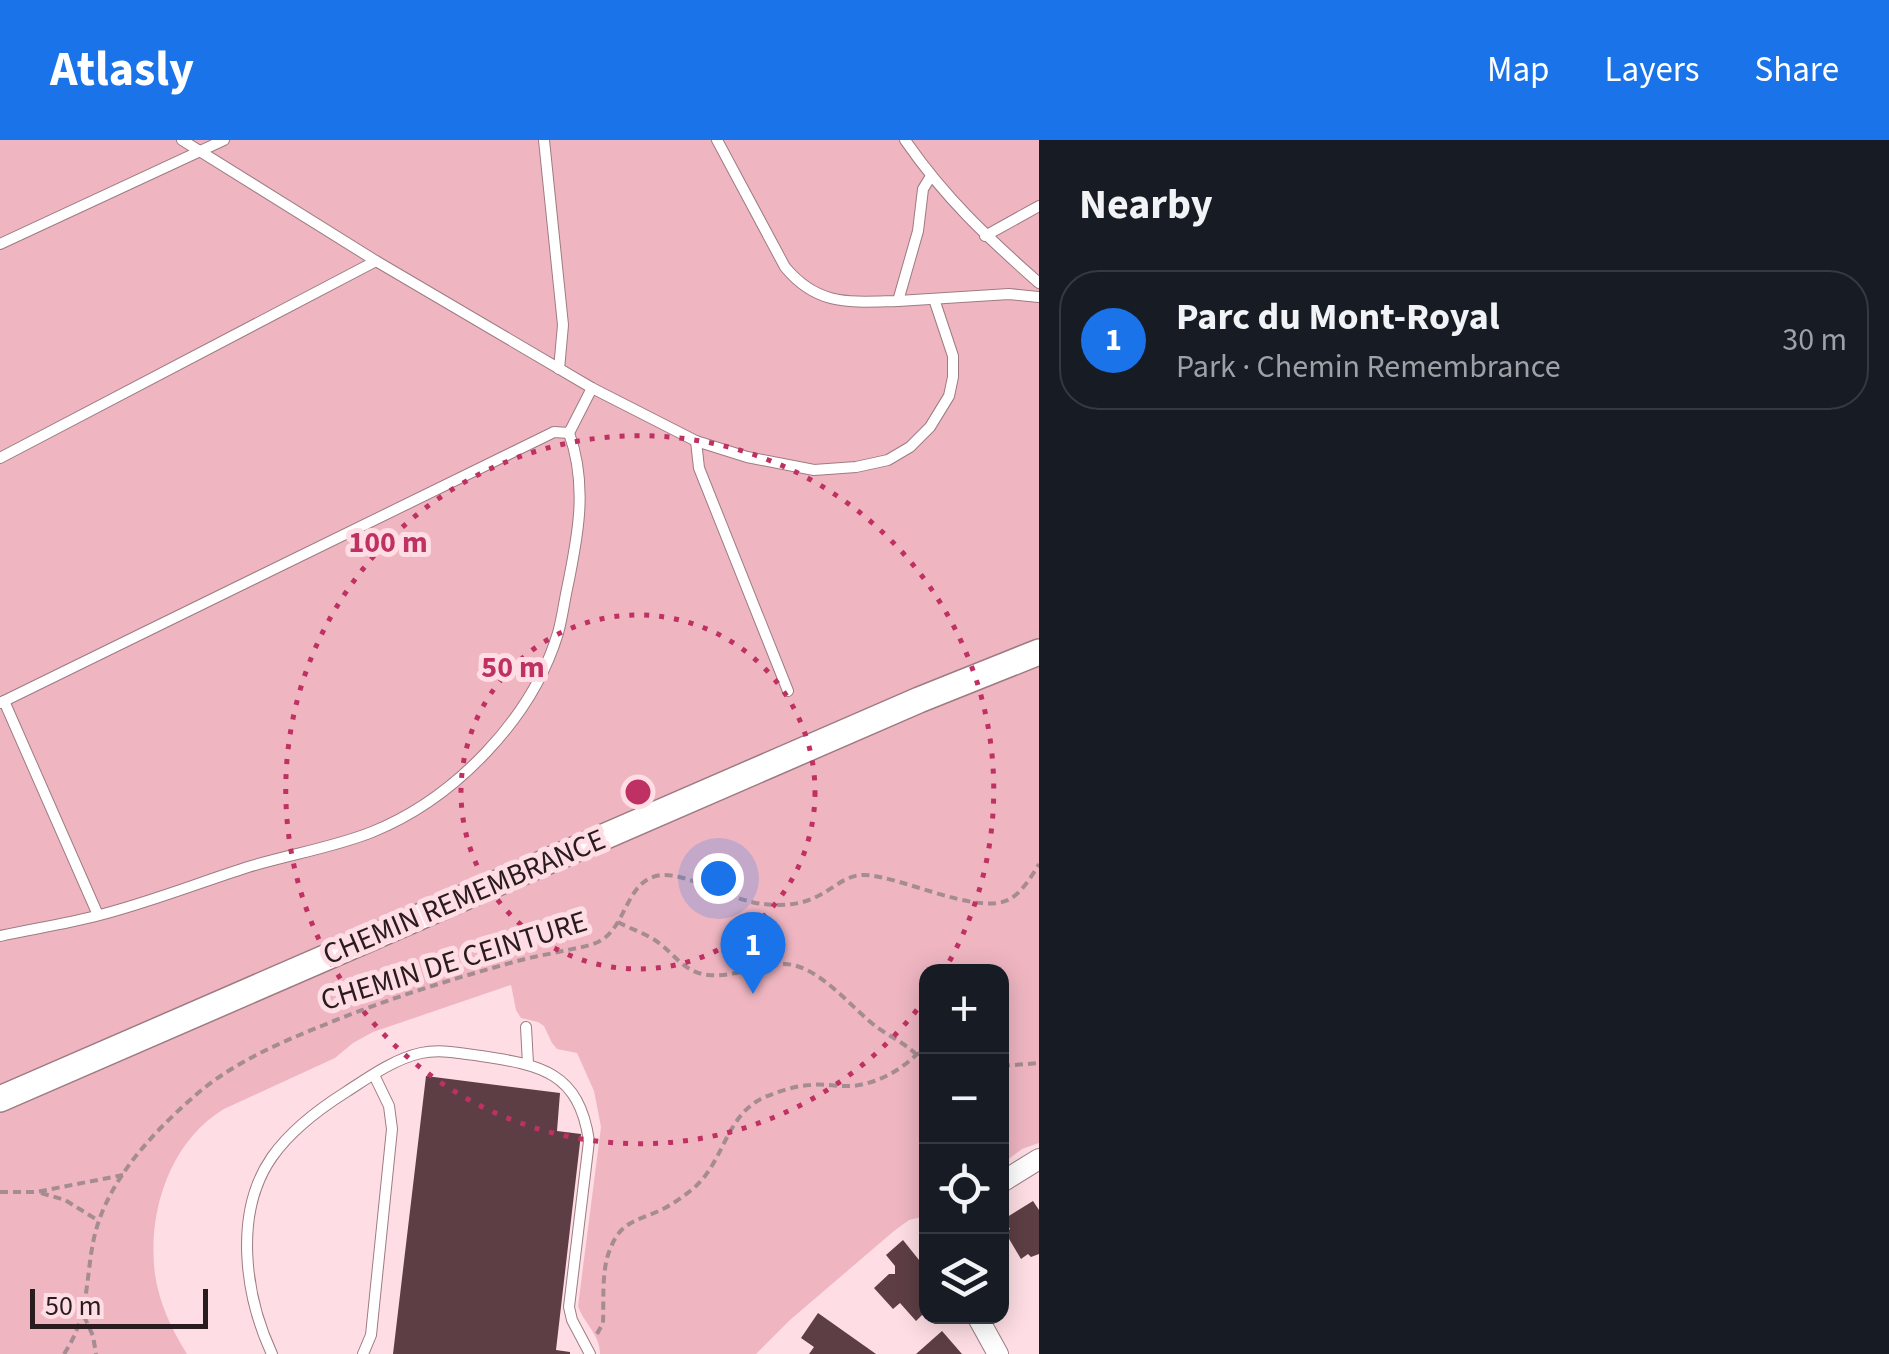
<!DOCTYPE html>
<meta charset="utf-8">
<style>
body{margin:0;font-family:"Source Sans 3",sans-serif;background:#20242c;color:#f1f3f6}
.controls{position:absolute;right:30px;bottom:30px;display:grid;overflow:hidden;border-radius:20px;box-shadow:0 5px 25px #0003}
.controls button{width:90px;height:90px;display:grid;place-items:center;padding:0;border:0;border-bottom:2px solid #363941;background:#171b24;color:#f1f3f6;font:50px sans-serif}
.scale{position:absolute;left:30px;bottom:25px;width:178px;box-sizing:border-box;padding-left:10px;border:5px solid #291b1e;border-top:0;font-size:28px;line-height:35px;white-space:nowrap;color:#291b1e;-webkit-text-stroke:8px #fedee4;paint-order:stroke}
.you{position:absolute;left:718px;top:738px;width:35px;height:35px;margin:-25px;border:8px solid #fff;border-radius:50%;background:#1a73e8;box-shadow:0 0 0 15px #1a73e833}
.badge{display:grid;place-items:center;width:65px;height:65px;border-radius:50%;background:#1a73e8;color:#fff;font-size:32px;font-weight:700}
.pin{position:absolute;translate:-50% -82px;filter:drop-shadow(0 2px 5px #0008)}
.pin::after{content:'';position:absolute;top:52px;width:35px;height:30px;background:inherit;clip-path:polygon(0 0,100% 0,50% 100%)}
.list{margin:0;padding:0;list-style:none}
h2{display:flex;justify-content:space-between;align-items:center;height:130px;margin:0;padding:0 40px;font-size:42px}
h2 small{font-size:32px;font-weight:400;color:#9ea1a6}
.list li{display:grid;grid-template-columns:65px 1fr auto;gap:30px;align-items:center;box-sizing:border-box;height:140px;margin:0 20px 20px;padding:0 20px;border:2px solid #363941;border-radius:40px}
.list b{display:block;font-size:38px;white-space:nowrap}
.list p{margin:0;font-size:32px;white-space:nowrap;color:#9ea1a6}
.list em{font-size:32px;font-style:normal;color:#9ea1a6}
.icon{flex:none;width:55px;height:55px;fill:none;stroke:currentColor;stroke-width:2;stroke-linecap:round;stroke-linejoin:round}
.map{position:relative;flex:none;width:1039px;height:1214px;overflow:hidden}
header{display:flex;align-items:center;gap:60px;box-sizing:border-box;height:140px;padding:0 50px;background:#1a73e8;color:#fff}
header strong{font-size:48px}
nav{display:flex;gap:55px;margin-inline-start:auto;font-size:35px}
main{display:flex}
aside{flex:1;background:#171b24}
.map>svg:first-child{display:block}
.green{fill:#efb6c2}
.building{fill:#5d3e45}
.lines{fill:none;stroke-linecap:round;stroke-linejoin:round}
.service-casing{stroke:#9e7b82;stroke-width:12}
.minor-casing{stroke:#9e7b82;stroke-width:22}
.tertiary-casing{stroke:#9e7b82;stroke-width:28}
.path{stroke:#a58c91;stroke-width:4;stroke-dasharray:8 5;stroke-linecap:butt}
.service{stroke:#fff;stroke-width:10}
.minor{stroke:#fff;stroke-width:20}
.tertiary{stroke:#fff;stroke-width:25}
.ring{fill:none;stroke:#bf3162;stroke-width:5;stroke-dasharray:5 10}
.labels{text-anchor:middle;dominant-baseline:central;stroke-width:10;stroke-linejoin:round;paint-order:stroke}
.street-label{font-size:30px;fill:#291b1e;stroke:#fedee4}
.centre{fill:#bf3162;stroke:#fedee4;stroke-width:5}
.ring-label{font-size:30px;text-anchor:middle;font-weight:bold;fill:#bf3162;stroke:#fedee4;stroke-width:10;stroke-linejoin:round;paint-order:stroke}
</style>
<header>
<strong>Atlasly</strong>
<nav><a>Map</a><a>Layers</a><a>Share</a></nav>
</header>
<main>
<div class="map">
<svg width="1039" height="1214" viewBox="0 0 1039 1214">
<rect width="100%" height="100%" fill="#fedee4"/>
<path class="green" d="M 0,0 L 1039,0 L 1039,1003 L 1022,1009 L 1002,1024 L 1002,832 L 926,832 L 926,1076 L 909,1080 L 894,1091 L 790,1180 L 756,1214 L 600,1214 C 600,1194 584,1184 578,1166 L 601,987 L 594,951 L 577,913 L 557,909 L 552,903 L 544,886 L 538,882 L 521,878 L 516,870 L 511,845 L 373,892 L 353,903 L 335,918 L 224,969 C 169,1002 147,1074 155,1134 C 159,1163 172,1190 187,1214 L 0,1214 Z"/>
<g class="building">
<path d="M 426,936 L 560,953 L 557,991 L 581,994 L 556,1210 L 570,1212 L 570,1214 L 393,1214 Z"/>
<path d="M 1033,1061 L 1039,1070 L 1039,1114 L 1031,1117 L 1028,1114 L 1021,1119 L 1005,1092 L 1010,1089 L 1004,1079 Z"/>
<path d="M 903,1100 L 923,1125 L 920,1149 L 926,1157 L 926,1171 L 916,1181 L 900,1163 L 893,1169 L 874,1148 L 889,1134 L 895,1134 L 895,1126 L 886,1115 Z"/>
<path d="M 818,1173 L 876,1214 L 809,1214 L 814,1207 L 801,1198 Z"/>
<path d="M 942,1191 L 962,1214 L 916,1214 Z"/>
</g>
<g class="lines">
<defs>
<g id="service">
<path d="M 182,0 L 376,121 L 592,248 L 696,301 L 747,317 L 814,330 L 856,327 L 888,320 L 910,307 L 930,287 L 949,256 L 953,237 L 953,216 L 934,159"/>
<path d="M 544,0 L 563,185 L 559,229"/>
<path d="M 717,0 L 785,127 C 818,167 851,162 898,161 L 918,91 L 923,49 L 931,36"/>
<path d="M 905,0 C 945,58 987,97 1039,143"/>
<path d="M 985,96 L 1039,66"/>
<path d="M 0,104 L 224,0"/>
<path d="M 898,161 L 1009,154 L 1039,157"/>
<path d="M 696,301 L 699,328 L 788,551"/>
<path d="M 0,318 L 376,121"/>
<path d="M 4,561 L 98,775"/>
<path d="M 0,563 L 554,292 L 569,293 L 592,248"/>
<path d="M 0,796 C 32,789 65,784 96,776 C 148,763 198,743 248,727 C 287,715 335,707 372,692 C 454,659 532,579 558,493 C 562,479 564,463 567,449 C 578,396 588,345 569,293"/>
<path d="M 526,887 L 528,924"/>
<path d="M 272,1214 C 245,1156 233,1073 272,1017 C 291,990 319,969 346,952 C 369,937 394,919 421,913 C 440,909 461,913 481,916 C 541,925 579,932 589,1001 L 569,1167 L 572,1180 L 590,1214"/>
<path d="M 363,1214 L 371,1195 L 392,989 L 389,966 L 374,935"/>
</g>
<g id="minor">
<path d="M 1002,1042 L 1039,1019"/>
<path d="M 977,1176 L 998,1214"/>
</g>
<path id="tertiary" d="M 0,959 L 919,560 L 1039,512"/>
</defs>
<use href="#service" class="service-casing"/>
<use href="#minor" class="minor-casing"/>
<use href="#tertiary" class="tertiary-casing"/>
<g class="path">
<path d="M 618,782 C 630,789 648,794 659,803 C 674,814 682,829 702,834 C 729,840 757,824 785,824 C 819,825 852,869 878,888 C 891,897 904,903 916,914"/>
<path d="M 1002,926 L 1039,923"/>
<path d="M 0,1052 L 36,1052 L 123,1035"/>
<path d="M 41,1053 L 65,1060 L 99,1081"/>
<path d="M 84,1176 L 93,1196 L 96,1214"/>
<path d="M 597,1194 L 603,1183 C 604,1160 601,1128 611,1107 C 622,1079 642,1080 665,1068 C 676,1062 687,1054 696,1046 C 725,1019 726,974 765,957 C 779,951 795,946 810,945 C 827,943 846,949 864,944 C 883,940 903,928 917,914 L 926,913"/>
<path d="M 64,1214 C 90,1175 85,1140 94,1098 C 107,1040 154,991 198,953 C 235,922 279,903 324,885 C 382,861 442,842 503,825 C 520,820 537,816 554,813 C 569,809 584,808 598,802 C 628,788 625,737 663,735 C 691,734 734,762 764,764 C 782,766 800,765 816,757 C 832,750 845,735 863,735 C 900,735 978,777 1010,759 C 1022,752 1032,736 1039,724"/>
</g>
<use href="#service" class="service"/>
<use href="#minor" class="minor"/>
<use href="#tertiary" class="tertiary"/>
</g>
<g class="ring">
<circle cx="638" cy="652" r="177"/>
<path d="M926 858A354 354 0 1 1 945 829"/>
</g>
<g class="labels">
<g class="street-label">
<text transform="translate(464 757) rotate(-23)">CHEMIN REMEMBRANCE</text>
<text transform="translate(454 821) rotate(-17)">CHEMIN DE CEINTURE</text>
</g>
</g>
<circle cx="638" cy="652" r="15" class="centre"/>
<g class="ring-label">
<text x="388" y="412">100 m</text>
<text x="513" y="537">50 m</text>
</g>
</svg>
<div class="controls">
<button>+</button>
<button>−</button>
<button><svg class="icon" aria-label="locate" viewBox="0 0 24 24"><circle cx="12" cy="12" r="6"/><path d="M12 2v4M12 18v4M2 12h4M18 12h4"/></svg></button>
<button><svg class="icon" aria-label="layers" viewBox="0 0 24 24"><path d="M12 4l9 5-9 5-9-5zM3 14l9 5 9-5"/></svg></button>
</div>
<div class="scale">50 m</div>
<div class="you"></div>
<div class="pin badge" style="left:753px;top:854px">1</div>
</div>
<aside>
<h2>Nearby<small></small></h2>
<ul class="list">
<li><span class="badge">1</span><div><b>Parc du Mont-Royal</b><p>Park · Chemin Remembrance</p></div><em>30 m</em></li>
</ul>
</aside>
</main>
